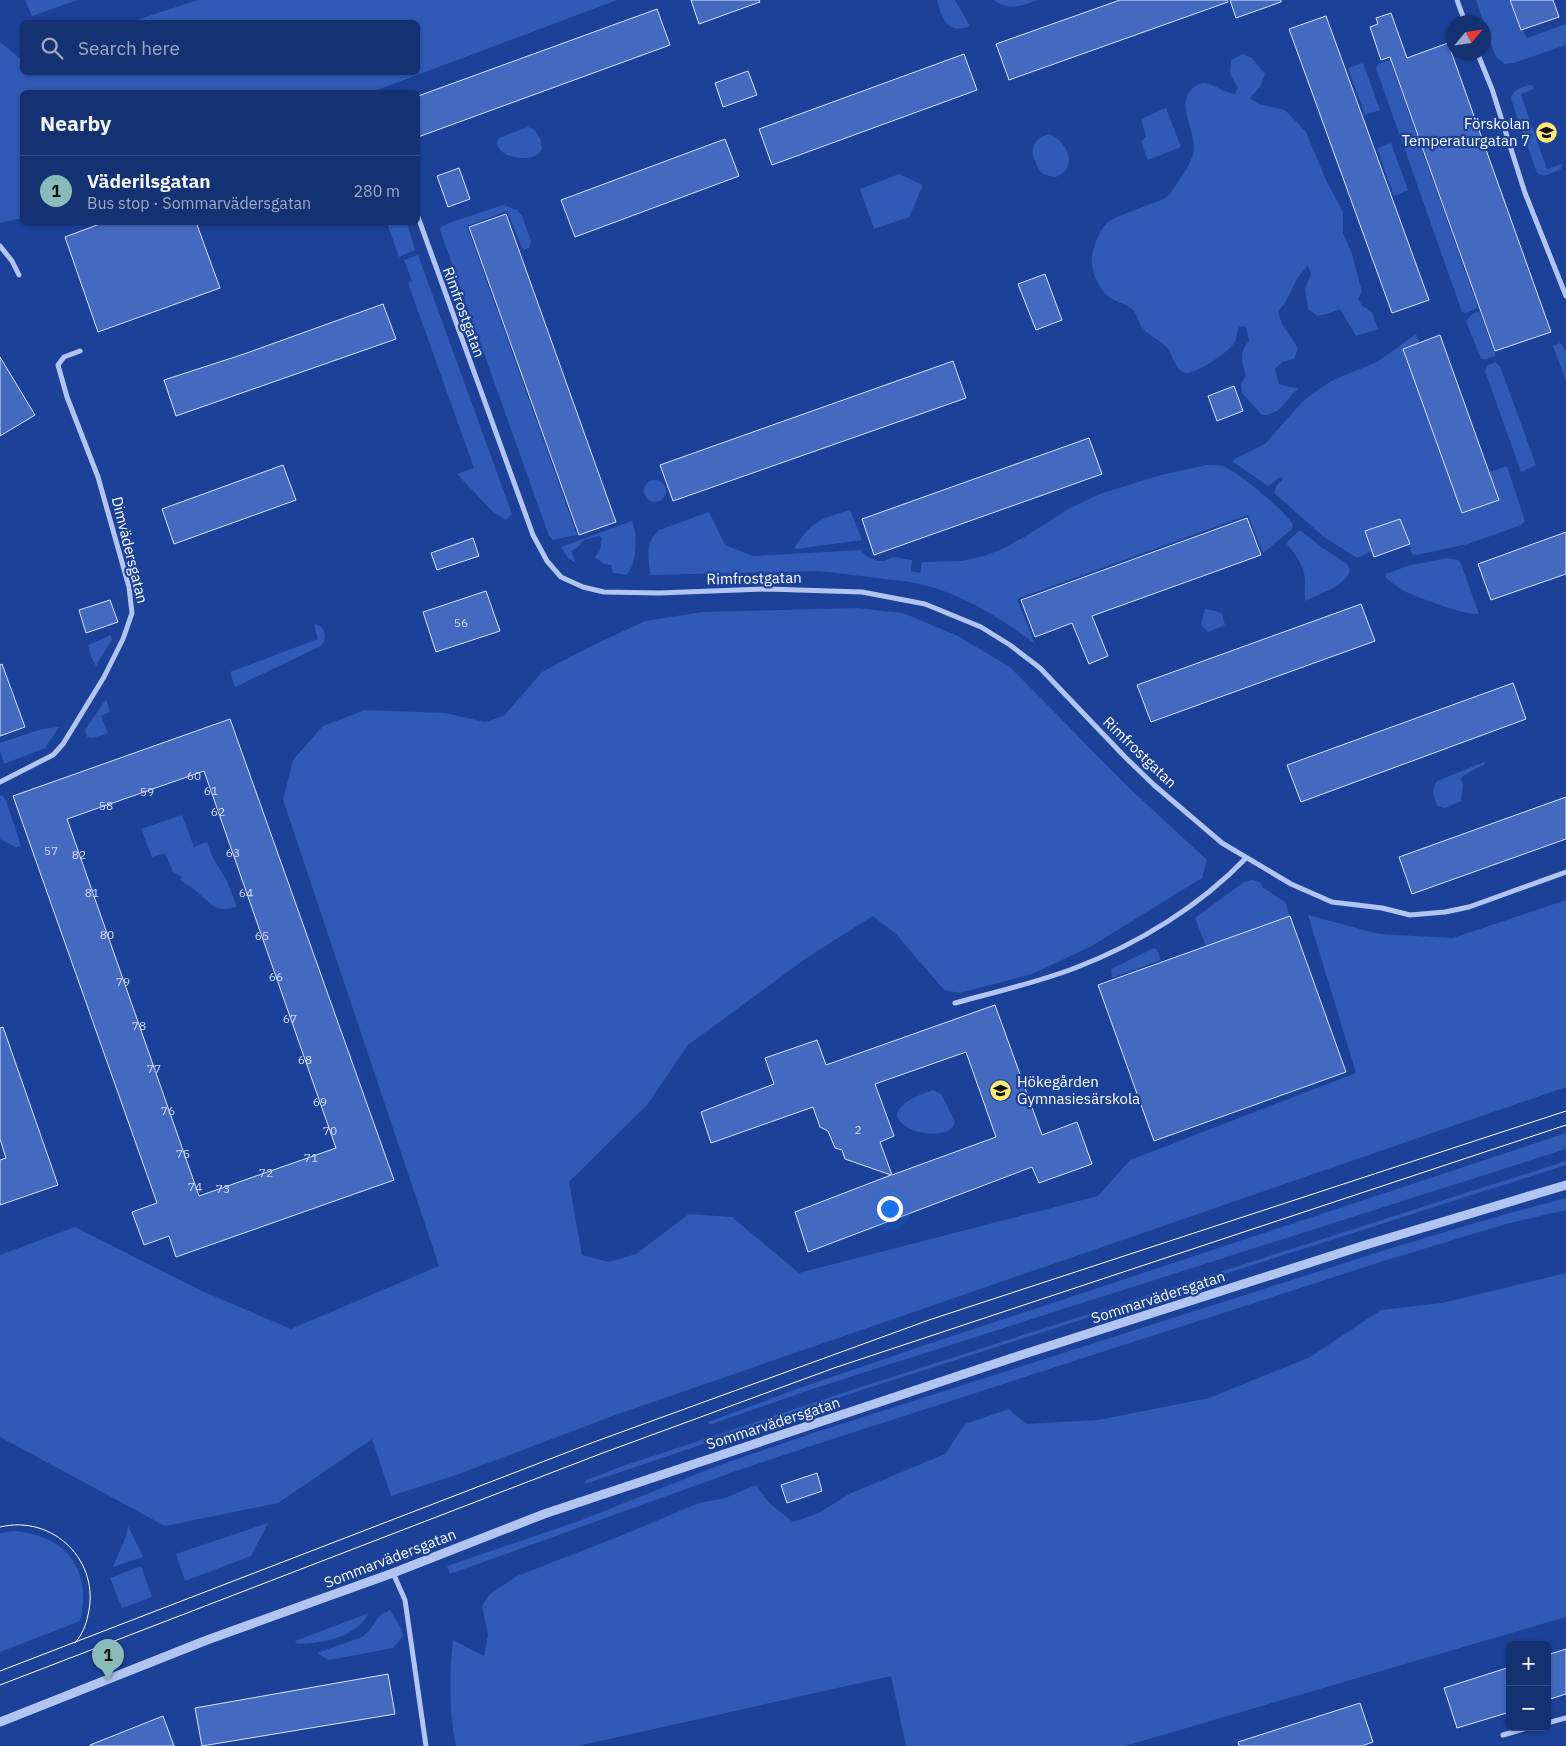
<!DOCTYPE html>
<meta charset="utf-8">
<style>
body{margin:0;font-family:"IBM Plex Sans",sans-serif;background:#1d3977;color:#f1f3f6}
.controls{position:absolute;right:15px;bottom:15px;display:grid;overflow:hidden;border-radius:8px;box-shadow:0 1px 4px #0004}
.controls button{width:45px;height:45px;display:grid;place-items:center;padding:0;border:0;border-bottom:1px solid #334c84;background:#143172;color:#f1f3f6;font:25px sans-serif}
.compass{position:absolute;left:1446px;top:15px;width:45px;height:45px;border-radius:50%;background:#143172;box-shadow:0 1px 4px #0004;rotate:61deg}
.you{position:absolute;left:889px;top:1208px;width:18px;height:18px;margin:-12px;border:4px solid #fff;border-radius:50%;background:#1a73e8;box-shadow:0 0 0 8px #1a73e833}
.badge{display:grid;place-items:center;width:32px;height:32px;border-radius:50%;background:#8bbbb9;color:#111;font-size:16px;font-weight:700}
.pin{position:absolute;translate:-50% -41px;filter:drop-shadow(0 1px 2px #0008)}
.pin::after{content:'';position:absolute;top:26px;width:18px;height:15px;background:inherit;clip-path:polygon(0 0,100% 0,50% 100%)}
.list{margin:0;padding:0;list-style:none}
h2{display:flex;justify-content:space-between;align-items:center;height:65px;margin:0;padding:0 20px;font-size:21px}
h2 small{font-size:16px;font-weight:400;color:#9da9c4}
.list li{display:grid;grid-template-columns:32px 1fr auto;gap:15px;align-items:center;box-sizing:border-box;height:70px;padding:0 20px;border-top:1px solid #334c84}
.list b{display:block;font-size:19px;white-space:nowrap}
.list p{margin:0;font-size:16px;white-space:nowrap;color:#9da9c4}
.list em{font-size:16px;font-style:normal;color:#9da9c4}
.icon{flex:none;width:28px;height:28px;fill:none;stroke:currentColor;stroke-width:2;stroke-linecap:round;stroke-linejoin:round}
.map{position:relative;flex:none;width:1566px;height:1746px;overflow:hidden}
.search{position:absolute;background:#143172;box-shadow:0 1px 4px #0004;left:20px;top:20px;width:400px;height:55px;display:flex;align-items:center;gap:12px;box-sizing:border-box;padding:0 18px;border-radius:8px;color:#9da9c4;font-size:19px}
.panel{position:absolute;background:#143172;box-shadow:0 1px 4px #0004;left:20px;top:90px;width:400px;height:135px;border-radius:8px}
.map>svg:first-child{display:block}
.green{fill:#305ab5}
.building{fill:#446abf;stroke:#d8e3fb;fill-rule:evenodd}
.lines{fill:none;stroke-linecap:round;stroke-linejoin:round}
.minor{stroke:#b1c5f0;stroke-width:5}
.tertiary{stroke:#b1c5f0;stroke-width:9}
.tram{stroke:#fff;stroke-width:1}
.labels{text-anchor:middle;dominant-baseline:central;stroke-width:4.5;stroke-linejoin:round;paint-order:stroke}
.number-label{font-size:12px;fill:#d0daef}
.poi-label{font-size:15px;fill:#fff;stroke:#1b4198;text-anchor:end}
.street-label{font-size:15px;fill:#fff;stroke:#1b4198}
</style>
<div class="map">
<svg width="1566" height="1746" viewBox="0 0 1566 1746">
<rect width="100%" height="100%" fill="#1b4198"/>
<g class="green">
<path d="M 25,0 L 78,0 L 32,16 Z"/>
<path d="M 198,0 L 617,0 L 372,92 L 22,92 L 22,218 L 0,223 L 0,42 L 21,59 L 22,58 L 22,72 L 418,72 L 418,22 L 130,22 Z"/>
<path d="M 937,0 L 955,0 L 970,26 C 947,35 942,19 937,0 Z"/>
<path d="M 994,0 L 1038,0 C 1022,6 1008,11 994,0 Z"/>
<path d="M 1476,0 L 1510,0 L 1520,30 L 1523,30 L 1527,38 L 1566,24 L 1566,45 L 1514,63 L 1505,64 L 1497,58 L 1494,52 Z"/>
<path d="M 1243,54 L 1252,58 L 1265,74 L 1260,87 L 1250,98 L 1259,104 L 1285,110 L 1306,132 L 1326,180 L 1343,212 L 1343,233 L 1352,254 L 1362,292 L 1358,298 L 1362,306 L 1372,312 L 1378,329 L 1356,336 L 1340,309 L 1330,313 L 1318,316 L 1308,309 L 1305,289 L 1311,274 L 1308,265 L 1297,279 L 1286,301 L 1278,312 L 1282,324 L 1298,348 L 1294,359 L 1282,362 L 1275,369 L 1279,384 L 1289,387 L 1299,388 C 1284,400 1282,415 1262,415 L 1242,393 L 1241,384 L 1246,376 C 1242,363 1238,353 1249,341 L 1246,327 L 1240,326 C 1236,331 1238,337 1234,343 C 1229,352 1197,373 1187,373 C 1176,373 1173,355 1167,348 C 1160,339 1148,336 1141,326 C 1138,321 1137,313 1132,309 C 1126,304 1116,302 1109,297 C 1098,289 1090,269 1092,256 C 1093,246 1100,229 1108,222 C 1114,217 1144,207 1153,203 C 1161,200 1167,199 1172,191 C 1180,179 1193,163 1194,148 C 1194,128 1177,106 1191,90 C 1195,86 1199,83 1204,83 C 1210,82 1225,93 1235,94 L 1238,88 L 1230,74 L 1231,60 Z"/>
<path d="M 1406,54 L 1407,57 L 1391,63 L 1478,308 L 1466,313 L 1462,312 L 1376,68 L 1378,64 Z"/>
<path d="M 1363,63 L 1380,110 L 1365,115 L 1348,68 Z"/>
<path d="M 1531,85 L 1534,87 L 1533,89 L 1523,93 L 1521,95 L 1547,169 L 1562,164 L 1561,169 L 1544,176 L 1537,173 L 1511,99 C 1512,90 1523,86 1531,85 Z"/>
<path d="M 1166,108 L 1181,147 L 1148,160 L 1141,142 L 1146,136 L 1141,119 Z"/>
<path d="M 528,127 L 535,130 L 541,141 L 542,149 C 534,167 489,156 499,138 Z"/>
<path d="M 1049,134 C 1062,139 1075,156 1066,170 C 1064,173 1059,175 1056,177 C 1051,176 1045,176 1041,172 C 1038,169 1037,165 1035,161 C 1029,147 1036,138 1049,134 Z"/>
<path d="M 1391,143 L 1408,190 L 1394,196 L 1377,148 Z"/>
<path d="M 899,174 L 923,185 L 909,217 L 874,229 L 860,189 Z"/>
<path d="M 503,205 L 517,210 L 522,216 L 531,241 L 529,248 L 523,250 L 507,211 L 467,226 L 577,535 L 553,540 L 549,536 L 440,230 L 441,227 L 449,223 Z"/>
<path d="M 387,223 L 407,223 L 415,250 L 399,257 Z"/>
<path d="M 418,255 L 512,514 L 506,520 L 493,512 L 457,474 L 474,468 L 408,283 L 412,281 L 404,260 Z"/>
<path d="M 1479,311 L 1495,353 L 1495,356 L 1487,359 L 1481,359 L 1466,321 L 1471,315 Z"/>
<path d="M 1416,334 L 1420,343 L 1403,349 L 1462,513 L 1489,472 L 1507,466 L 1525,521 L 1521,525 L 1468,544 L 1416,555 L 1412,554 L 1400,519 L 1366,531 L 1372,551 L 1357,558 L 1324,537 L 1274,493 L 1277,485 L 1283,479 L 1280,477 L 1268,486 L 1233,462 L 1234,459 L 1265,444 L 1302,402 L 1319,389 L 1333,380 L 1377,362 Z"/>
<path d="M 1560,343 L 1566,351 L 1566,381 L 1553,346 Z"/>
<path d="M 1495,362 L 1500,366 L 1536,465 L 1521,472 L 1485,371 L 1487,366 Z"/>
<path d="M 1207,465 C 1212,465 1218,465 1223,466 C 1237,471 1287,512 1293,525 L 1292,529 L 1263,553 L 1248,515 L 1017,599 L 1035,644 C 999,616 955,590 910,582 L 819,571 L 650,575 C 649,557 644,543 659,530 L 709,512 L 725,545 L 753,556 L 860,550 L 868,557 L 878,561 L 884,561 L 894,557 L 912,560 L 911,571 L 920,573 L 922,562 L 962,561 L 984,556 L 1002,549 L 1026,536 L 1070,508 L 1100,494 L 1157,476 Z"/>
<circle cx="655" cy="491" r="11"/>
<path d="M 849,510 L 851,512 L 862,540 L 796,549 L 795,547 C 813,520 819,520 849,510 Z"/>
<path d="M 632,521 C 638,532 637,568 626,575 L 613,573 L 611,565 L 604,564 L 595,557 L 600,550 L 602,538 L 600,536 L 584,540 L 577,548 L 571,551 L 576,563 L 568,558 L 561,547 Z"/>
<path d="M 1300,530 L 1320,546 L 1347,564 L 1350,570 C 1346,586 1319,594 1305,601 C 1304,593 1305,587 1305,580 C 1304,565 1295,554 1286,543 Z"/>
<path d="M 1447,558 L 1458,560 L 1461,564 L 1479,614 C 1468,617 1414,596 1402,590 C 1396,586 1391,582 1386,578 L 1386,574 L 1407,566 Z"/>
<path d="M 857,608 L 903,613 L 958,636 L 1010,667 L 1127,786 L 1207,860 L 1202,878 L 1090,947 L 1032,974 L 960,993 L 944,990 L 896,934 L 873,916 L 808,957 L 688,1045 L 647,1105 L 569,1182 L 582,1255 L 609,1262 L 636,1254 L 689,1214 L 732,1217 L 799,1273 L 1098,1196 L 1130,1160 L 1356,1073 L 1308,915 L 1379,934 L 1453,938 L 1566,900 L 1566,1087 L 618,1414 L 459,1474 L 391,1496 L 372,1439 L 278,1503 L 165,1526 L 0,1437 L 0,1255 L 75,1227 L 202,1291 L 291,1329 L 439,1266 L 283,800 L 293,760 L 323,726 L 365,710 L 445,713 L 485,722 L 504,716 L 542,672 L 587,648 L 645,621 L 702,612 Z"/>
<path d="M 1205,609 L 1216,611 L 1222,614 L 1225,625 L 1208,632 L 1201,625 Z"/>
<path d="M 314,624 C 325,625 328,638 321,646 L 235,687 L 230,672 L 318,639 Z"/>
<path d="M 111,635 L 112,640 L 96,666 L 91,657 L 88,645 Z"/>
<path d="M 106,699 L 110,712 L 101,716 L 108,733 L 93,738 L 87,737 L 85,730 Z"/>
<path d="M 59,727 L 45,748 L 4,764 L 0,751 L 0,743 L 42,729 Z"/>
<path d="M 1484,762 L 1485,764 L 1466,774 L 1461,778 L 1463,785 L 1461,801 L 1445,808 L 1438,806 C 1433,799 1431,788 1437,781 Z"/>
<path d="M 2,795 L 6,801 L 21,846 L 16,847 L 0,839 L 0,796 Z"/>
<path d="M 182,815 L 194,847 L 207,842 L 212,856 L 227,881 L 237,907 C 214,913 212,904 197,892 C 192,887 185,884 180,880 L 182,877 L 173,872 L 165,853 L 152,857 L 141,829 Z"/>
<path d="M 1253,880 L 1261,883 L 1262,887 L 1285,902 L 1290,916 L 1206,946 L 1195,918 L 1244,882 Z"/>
<path d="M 1154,948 L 1157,950 L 1161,960 L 1112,978 L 1111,969 Z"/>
<path d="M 933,1090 L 941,1094 L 955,1121 C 951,1148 878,1127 902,1106 C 909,1098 923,1094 933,1090 Z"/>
<path d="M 1566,1133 L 1566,1149 L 809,1390 L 712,1424 L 709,1424 L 708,1422 L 794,1390 L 922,1346 Z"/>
<path d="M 1566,1161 L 1566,1165 L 865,1389 L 585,1484 L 586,1480 L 620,1467 L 864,1386 Z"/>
<path d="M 1566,1198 L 1566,1210 L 1506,1224 L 1387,1260 L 805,1448 L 739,1470 L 450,1574 L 447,1566 L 579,1521 L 717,1466 L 816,1432 L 1398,1246 L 1499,1216 Z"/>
<path d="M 1566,1273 L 1566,1617 L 1125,1746 L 906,1746 L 891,1676 L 578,1746 L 456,1746 C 449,1714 449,1673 453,1640 L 484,1656 L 488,1635 L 482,1606 L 490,1594 L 517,1576 L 620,1536 L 699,1503 L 725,1498 L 756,1485 L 769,1503 L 793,1522 L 819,1513 L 849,1494 L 945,1454 L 965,1424 L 1009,1409 L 1026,1424 L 1098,1420 L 1209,1398 L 1310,1357 L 1381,1310 L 1442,1303 Z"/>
<path d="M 268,1523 L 251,1556 L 185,1581 L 176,1554 Z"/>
<path d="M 128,1526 L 143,1557 L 113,1567 L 126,1536 Z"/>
<path d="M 14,1531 C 67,1536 92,1569 80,1621 L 0,1652 L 0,1533 Z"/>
<path d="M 141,1566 L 152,1597 L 122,1608 L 110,1578 Z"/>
<path d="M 390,1610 L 401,1628 L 403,1636 L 393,1648 L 329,1660 L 317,1653 L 362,1637 L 369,1631 L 380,1615 Z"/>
<path d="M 369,1613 C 355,1638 324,1643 297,1644 L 295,1641 Z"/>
</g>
<g class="building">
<path d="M 691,0 L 759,0 L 760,2 L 699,24 Z"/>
<path d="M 1120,0 L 1227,0 L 1228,2 L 1009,80 L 996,44 Z"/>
<path d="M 1230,0 L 1281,0 L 1281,2 L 1236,18 Z"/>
<path d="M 1510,0 L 1553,0 L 1559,17 L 1521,30 Z"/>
<path d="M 657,9 L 670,45 L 418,137 L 418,96 Z"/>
<path d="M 1391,13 L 1407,58 L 1448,43 L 1551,332 L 1495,351 L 1390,57 L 1381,60 L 1370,27 L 1378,24 L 1376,18 Z"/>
<path d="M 1326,16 L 1429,300 L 1392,313 L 1289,29 Z"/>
<path d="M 964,54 L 977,90 L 772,165 L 759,129 Z"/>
<path d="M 748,71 L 757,95 L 723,107 L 715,83 Z"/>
<path d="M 725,139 L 739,176 L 575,237 L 561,200 Z"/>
<path d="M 459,168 L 470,199 L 448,207 L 437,176 Z"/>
<path d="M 506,214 L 616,522 L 579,535 L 469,227 Z"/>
<path d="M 105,222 L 196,222 L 220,288 L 98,332 L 65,237 Z"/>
<path d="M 1045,274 L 1062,320 L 1036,330 L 1018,284 Z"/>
<path d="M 383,304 L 396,339 L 176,416 L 164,380 L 244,354 Z"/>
<path d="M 1440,335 L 1499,500 L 1462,513 L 1403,349 Z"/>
<path d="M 0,357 L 35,415 L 0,436 Z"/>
<path d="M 953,361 L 966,398 L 673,501 L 660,465 Z"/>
<path d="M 1234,386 L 1243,411 L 1217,421 L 1208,396 Z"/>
<path d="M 1089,438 L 1102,474 L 874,555 L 862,519 Z"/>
<path d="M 283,465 L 296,500 L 174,544 L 162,509 Z"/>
<path d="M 1247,518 L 1261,555 L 1092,616 L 1108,656 L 1089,664 L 1072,623 L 1035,637 L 1021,600 Z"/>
<path d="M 1400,519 L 1410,544 L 1374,557 L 1365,531 Z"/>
<path d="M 1566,532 L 1566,574 L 1491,600 L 1478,564 Z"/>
<path d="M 473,538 L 479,556 L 437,570 L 431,553 Z"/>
<path d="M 486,591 L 500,631 L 436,652 L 423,612 Z"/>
<path d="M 110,600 L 118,622 L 86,633 L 79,610 Z"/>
<path d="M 1361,604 L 1375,641 L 1151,722 L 1137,685 Z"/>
<path d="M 2,664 L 25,727 L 0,736 L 0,665 Z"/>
<path d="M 1513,683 L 1526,719 L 1301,802 L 1287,765 Z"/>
<path d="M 230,719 L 394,1180 L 176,1257 L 169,1236 L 144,1245 L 132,1212 L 157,1203 L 13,796 ZM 204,771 L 336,1148 L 199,1196 L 67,819 Z"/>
<path d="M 1566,797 L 1566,839 L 1412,894 L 1399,857 Z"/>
<path d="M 1290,916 L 1346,1072 L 1154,1141 L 1098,985 Z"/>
<path d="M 995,1005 L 1042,1135 L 1077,1122 L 1092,1164 L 1039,1183 L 1032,1167 L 808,1252 L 795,1212 L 891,1175 L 845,1159 L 842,1150 L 835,1148 L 828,1131 L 820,1127 L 813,1107 L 711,1143 L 701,1112 L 774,1084 L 765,1058 L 817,1040 L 826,1065 ZM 966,1052 L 996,1137 L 892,1175 L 880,1142 L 894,1136 L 875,1084 Z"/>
<path d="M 3,1027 L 58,1185 L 0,1205 L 0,1160 L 6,1158 L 0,1139 L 0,1028 Z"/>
<path d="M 817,1473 L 822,1491 L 787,1503 L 781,1485 Z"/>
<path d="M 1566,1649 L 1566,1694 L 1547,1700 L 1547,1655 Z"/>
<path d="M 1510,1667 L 1510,1712 L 1457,1728 L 1444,1688 Z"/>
<path d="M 388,1674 L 395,1714 L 202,1746 L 195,1708 Z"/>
<path d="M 1360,1703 L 1373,1742 L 1362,1746 L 1239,1746 L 1238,1742 Z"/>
<path d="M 163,1716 L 174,1746 L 90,1746 L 90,1745 Z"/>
</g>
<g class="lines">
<g class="minor">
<path d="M 1457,0 L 1465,22"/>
<path d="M 1477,52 L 1492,89 L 1525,193 L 1566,296"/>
<path d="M 418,217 L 533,535 L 547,561 L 561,577 L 583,587 L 604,592 L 659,593 L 767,589 L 862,592 L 925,604 L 981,627 L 1010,645 L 1040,668 L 1125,757 L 1154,785 L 1222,843 L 1291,884 L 1332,902 L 1382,908 L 1410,915 L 1445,912 L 1469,907 L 1566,872"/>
<path d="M 0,246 L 12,261 L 19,275"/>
<path d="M 0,782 L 53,755 L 63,744 L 104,677 L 123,639 L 132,613 L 129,587 L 98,477 L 67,397 L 58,365 L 64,357 L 80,351"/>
<path d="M 955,1003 C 995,992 1036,983 1075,968 C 1138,944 1200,906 1246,858"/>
<path d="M 393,1573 L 405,1600 L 426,1746"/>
<path d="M 1547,1723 L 1566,1718"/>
<path d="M 1503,1735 L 1531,1727"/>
</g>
<path class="tertiary" d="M 0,1722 L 207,1640 L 393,1573 L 544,1514 L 1018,1356 L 1362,1246 L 1566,1185"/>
<g class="tram">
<path d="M 0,1527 C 53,1514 101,1561 88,1615 C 86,1625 82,1635 75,1643"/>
<path d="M 0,1671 L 594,1442 L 929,1320 L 1566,1111"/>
<path d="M 0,1685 L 600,1454 L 834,1368 L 1566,1125"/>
</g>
</g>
<defs>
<symbol id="school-disc" viewBox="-11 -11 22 22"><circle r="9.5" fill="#ffe970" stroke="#1b4198"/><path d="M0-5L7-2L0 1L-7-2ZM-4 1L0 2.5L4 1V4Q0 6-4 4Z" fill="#111"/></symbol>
</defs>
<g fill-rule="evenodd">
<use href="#school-disc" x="1534" y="120" width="25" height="25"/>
<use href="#school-disc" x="988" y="1078" width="25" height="25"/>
</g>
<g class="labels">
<g class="number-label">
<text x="461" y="622">56</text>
<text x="194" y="775">60</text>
<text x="211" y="790">61</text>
<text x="147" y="791">59</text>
<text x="106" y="805">58</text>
<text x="218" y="811">62</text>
<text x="51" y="850">57</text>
<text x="233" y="852">63</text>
<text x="79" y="854">82</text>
<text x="92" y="892">81</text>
<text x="246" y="892">64</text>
<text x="107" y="934">80</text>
<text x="262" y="935">65</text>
<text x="276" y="976">66</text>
<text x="123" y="981">79</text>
<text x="290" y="1018">67</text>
<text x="139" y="1025">78</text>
<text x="305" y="1059">68</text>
<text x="154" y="1068">77</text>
<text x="320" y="1101">69</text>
<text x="168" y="1110">76</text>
<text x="858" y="1129">2</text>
<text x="330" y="1130">70</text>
<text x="183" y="1153">75</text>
<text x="311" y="1157">71</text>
<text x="266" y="1172">72</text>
<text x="195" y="1186">74</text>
<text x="223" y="1188">73</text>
</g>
<g class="poi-label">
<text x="1530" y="123">Förskolan<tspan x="1530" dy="17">Temperaturgatan 7</tspan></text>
<text x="1017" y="1081" text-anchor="start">Hökegården<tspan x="1017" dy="17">Gymnasiesärskola</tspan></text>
</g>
<g class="street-label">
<text transform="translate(464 312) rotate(70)">Rimfrostgatan</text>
<text transform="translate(130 550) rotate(76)">Dimvädersgatan</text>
<text transform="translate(754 578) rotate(-1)">Rimfrostgatan</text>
<text transform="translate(1140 752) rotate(44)">Rimfrostgatan</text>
<text transform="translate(1158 1297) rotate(-18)">Sommarvädersgatan</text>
<text transform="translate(773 1423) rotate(-18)">Sommarvädersgatan</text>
<text transform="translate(390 1558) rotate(-21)">Sommarvädersgatan</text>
</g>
</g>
</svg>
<div class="controls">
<button>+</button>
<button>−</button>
</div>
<svg class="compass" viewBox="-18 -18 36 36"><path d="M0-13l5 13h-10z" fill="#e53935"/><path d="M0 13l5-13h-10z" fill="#9da9c4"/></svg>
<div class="you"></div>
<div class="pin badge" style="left:108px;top:1680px">1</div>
<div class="search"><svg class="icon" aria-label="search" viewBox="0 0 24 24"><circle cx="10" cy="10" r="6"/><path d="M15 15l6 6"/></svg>Search here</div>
<section class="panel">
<h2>Nearby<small></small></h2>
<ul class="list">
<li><span class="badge">1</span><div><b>Väderilsgatan</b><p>Bus stop · Sommarvädersgatan</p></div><em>280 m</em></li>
</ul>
</section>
</div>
